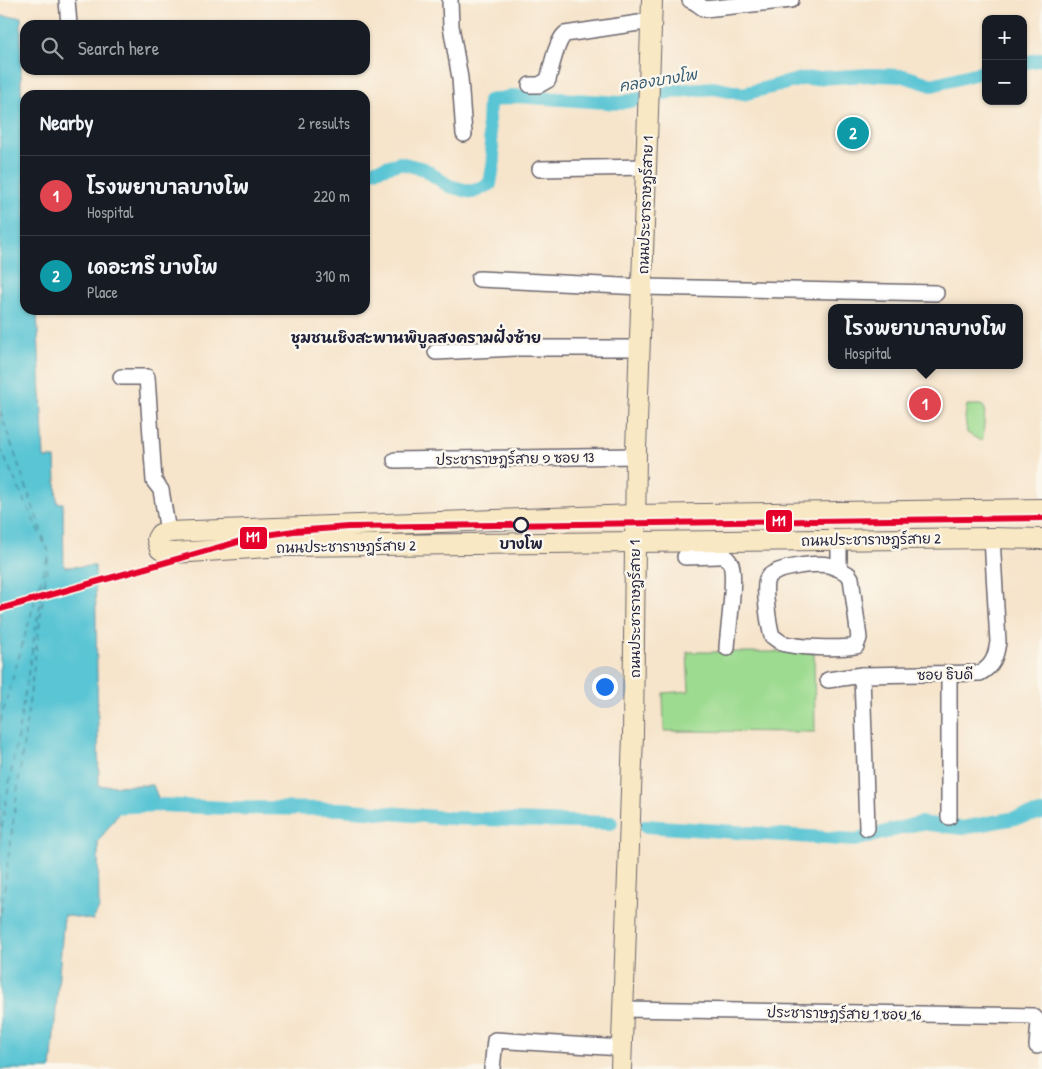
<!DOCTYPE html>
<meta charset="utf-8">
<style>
body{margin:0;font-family:"Patrick Hand","Playpen Sans Thai",sans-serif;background:#20242c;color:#f1f3f6}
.controls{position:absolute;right:15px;top:15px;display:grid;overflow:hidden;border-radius:10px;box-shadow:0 1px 4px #0004}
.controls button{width:45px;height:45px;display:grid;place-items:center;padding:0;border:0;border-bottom:1px solid #363941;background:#171b24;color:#f1f3f6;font:25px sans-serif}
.you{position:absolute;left:604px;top:686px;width:18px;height:18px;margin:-12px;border:4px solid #fff;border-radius:50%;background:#1a73e8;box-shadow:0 0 0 8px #1a73e833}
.badge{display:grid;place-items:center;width:32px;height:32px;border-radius:50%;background:#0b8043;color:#fff;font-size:16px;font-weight:700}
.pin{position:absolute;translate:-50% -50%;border:2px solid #fff;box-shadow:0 1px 5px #0006}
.popup{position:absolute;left:828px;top:304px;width:195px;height:65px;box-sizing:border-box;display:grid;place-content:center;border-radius:10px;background:#171b24;filter:drop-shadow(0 1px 4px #0005);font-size:16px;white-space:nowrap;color:#9ea1a6}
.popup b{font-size:19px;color:#f1f3f6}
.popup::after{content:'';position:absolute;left:50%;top:100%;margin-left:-10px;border:10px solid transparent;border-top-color:#171b24}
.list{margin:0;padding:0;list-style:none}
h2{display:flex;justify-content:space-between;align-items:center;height:65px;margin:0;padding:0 20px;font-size:21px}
h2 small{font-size:16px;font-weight:400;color:#9ea1a6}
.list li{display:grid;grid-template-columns:32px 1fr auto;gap:15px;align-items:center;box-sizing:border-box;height:80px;padding:0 20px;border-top:1px solid #363941}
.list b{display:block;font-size:19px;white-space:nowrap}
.list p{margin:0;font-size:16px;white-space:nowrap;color:#9ea1a6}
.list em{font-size:16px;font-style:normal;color:#9ea1a6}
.icon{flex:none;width:28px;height:28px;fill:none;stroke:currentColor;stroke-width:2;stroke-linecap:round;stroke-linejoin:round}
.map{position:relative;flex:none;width:1042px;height:1069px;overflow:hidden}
.search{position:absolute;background:#171b24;box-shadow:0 1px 4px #0004;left:20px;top:20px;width:350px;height:55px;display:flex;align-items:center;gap:12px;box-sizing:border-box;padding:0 18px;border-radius:15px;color:#9ea1a6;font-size:19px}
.panel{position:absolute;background:#171b24;box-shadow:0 1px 4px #0004;left:20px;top:90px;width:350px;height:225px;border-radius:15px}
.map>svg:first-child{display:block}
.green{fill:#9ddb90;stroke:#607e66}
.water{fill:#5ac5d4;stroke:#3e7488}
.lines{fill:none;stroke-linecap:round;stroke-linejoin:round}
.canal{stroke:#5ac5d4;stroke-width:14}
.ferry{stroke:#365b71;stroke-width:1;stroke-dasharray:6 5;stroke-linecap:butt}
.street-casing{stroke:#6c666d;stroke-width:18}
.secondary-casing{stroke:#6c666d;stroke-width:22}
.street{stroke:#fff;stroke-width:15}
.secondary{stroke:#f8e8c3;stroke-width:20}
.metro-1-casing{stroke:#fbf7ec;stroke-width:10}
.metro-1{stroke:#e4002b;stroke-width:6}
.stop-dot{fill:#fbf7ec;stroke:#22223b;stroke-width:2.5}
.labels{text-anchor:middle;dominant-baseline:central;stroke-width:5;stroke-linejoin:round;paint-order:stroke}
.street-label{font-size:14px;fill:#22223b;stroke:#fbf7ec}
.stop-label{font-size:14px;font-weight:bold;fill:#22223b;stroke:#fbf7ec}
.water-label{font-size:15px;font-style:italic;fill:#365b71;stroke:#fbf7ec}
.neighbourhood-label{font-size:15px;font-weight:bold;fill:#22223b;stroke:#fbf7ec}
.line-badge{stroke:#fbf7ec;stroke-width:2}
.badge-label{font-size:14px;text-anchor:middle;font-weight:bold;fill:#fff}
</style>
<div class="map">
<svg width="1042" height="1069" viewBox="0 0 1042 1069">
<rect width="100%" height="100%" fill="#fbf7ec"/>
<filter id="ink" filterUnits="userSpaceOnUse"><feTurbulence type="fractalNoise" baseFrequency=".02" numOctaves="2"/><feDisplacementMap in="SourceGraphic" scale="10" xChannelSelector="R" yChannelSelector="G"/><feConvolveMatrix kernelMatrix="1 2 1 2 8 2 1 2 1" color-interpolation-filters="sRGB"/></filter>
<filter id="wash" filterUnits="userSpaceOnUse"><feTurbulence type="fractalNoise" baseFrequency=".0096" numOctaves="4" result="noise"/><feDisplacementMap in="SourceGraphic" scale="20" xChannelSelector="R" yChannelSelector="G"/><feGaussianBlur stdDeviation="1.12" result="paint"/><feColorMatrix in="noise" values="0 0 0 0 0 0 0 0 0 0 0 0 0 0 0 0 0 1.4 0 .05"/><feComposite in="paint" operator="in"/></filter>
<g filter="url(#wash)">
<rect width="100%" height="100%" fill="#f6e4cb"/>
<g class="green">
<path d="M 967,405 L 982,405 L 985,409 L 983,438 L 981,441 L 967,433 L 965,417 Z"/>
<path d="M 687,652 L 814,652 L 815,732 L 664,731 L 663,693 L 689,691 Z"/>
</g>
<path class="water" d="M 0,16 L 21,17 L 21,94 L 25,99 L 25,278 L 22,279 L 25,291 L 25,310 L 37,310 L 44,458 L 55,458 L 57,503 L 63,503 L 64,567 L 95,566 L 99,786 L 153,785 L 161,805 L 152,801 L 124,805 L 98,842 L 99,908 L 93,920 L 64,915 L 51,1069 L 0,1069 Z"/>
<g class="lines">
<g class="canal">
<path d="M 1023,63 L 1042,59"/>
<path d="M 365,173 L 400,163 L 424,169 L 449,186 L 472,192 L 490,184 L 494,160 L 488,124 L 489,101 L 516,96 L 620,103 L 675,91 L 714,88 L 743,94 L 802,79 L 871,75 L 904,76 L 932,85 L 986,71"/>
<path d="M 105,807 L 161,805 L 227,808 L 341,809 L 448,818 L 611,823"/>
<path d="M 646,826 L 855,840 L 920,823 L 962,828 L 1042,813"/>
</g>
<g class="ferry">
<path d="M 0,411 L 49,553 L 0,921"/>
<path d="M 0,448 L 46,547"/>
<path d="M 0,722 L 47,559"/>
<path d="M 0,838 L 45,575"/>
</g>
</g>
</g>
<g filter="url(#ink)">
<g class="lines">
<defs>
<g id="street">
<path d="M 67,0 L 69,25"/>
<path d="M 450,0 L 451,26 L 460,78 L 464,134"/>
<path d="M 690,0 C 697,2 699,6 705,9 L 791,0"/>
<path d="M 530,85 L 539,85 L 548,80 C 551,69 556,42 565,34 L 652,21"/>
<path d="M 540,169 L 647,167"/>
<path d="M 479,279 L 642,287 L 936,293"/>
<path d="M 436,352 L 515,348 L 640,348"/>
<path d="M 121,377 L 147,377 L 154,481 L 161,490 L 168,532"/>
<path d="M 395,460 L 636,456"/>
<path d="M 839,540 L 839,569 C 836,568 832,566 828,565 C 816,563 772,567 767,579 C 763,588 769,626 772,636 C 775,638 778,641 782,643 C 797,648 840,649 856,646 L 859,638 L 851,578 L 848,574 L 839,569"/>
<path d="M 724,555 C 726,558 729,560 731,564 C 736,580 728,629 727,648"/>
<path d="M 685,557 L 719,556 L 724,555 L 722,545"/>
<path d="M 862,675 L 867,828"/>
<path d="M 828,680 L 862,675 L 980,673 C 993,666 996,656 998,642 L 992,538"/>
<path d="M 949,817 L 949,673"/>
<path d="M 623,1009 L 1033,1016 L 1039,1022 L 1037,1046"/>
<path d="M 492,1069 L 495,1040 L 622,1048"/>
</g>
<g id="secondary">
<path d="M 1042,509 L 634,515 L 168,532 L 160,534 L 157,539 L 160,549 L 165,552 L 173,553 L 285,546 L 992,538 L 1042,539"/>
<path d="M 621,1069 L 633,735 L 636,450 L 652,0"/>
</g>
</defs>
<use href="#street" class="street-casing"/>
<use href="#secondary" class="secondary-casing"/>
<use href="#street" class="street"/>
<use href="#secondary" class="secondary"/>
<defs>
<path id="metro-1" d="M 0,609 L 259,536 L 294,531 L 349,527 L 1042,518"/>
</defs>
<use href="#metro-1" class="metro-1-casing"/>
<use href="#metro-1" class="metro-1"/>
</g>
</g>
<circle class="stop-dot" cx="521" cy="525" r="7"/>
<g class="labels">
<g class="street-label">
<text transform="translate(645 205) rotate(-88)">ถนนประชาราษฎร์สาย 1</text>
<text transform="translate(515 458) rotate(-1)">ประชาราษฎร์สาย ๑ ซอย 13</text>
<text transform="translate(871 539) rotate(-1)">ถนนประชาราษฎร์สาย 2</text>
<text transform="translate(346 546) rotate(-1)">ถนนประชาราษฎร์สาย 2</text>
<text transform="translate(634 609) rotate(-90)">ถนนประชาราษฎร์สาย 1</text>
<text transform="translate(945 674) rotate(-1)">ซอย ธิบดี</text>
<text transform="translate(844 1013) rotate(1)">ประชาราษฎร์สาย 1 ซอย 16</text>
</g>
<g class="stop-label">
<text x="521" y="543">บางโพ</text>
</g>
<g class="water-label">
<text transform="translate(658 80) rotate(-9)">คลองบางโพ</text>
</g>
<g class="neighbourhood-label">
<text x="416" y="337">ชุมชนเชิงสะพานพิบูลสงครามฝั่งซ้าย</text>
</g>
</g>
<g class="line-badge">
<rect x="765" y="509" width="28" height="24" rx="5" fill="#e4002b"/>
<rect x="239" y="526" width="29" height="24" rx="5" fill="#e4002b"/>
</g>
<g class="badge-label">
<text x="779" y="526">M1</text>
<text x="253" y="542">M1</text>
</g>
</svg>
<div class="controls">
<button>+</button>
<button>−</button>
</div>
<div class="you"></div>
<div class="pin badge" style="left:925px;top:404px;background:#e0444e">1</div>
<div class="popup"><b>โรงพยาบาลบางโพ</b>Hospital</div>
<div class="pin badge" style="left:853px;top:133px;background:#0f9aa8">2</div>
<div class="search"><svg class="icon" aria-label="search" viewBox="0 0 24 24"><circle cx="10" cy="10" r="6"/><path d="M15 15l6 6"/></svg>Search here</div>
<section class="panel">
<h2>Nearby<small>2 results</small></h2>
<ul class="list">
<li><span class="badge" style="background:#e0444e">1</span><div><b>โรงพยาบาลบางโพ</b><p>Hospital</p></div><em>220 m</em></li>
<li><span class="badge" style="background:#0f9aa8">2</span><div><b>เดอะทรี บางโพ</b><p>Place</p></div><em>310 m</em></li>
</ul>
</section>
</div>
